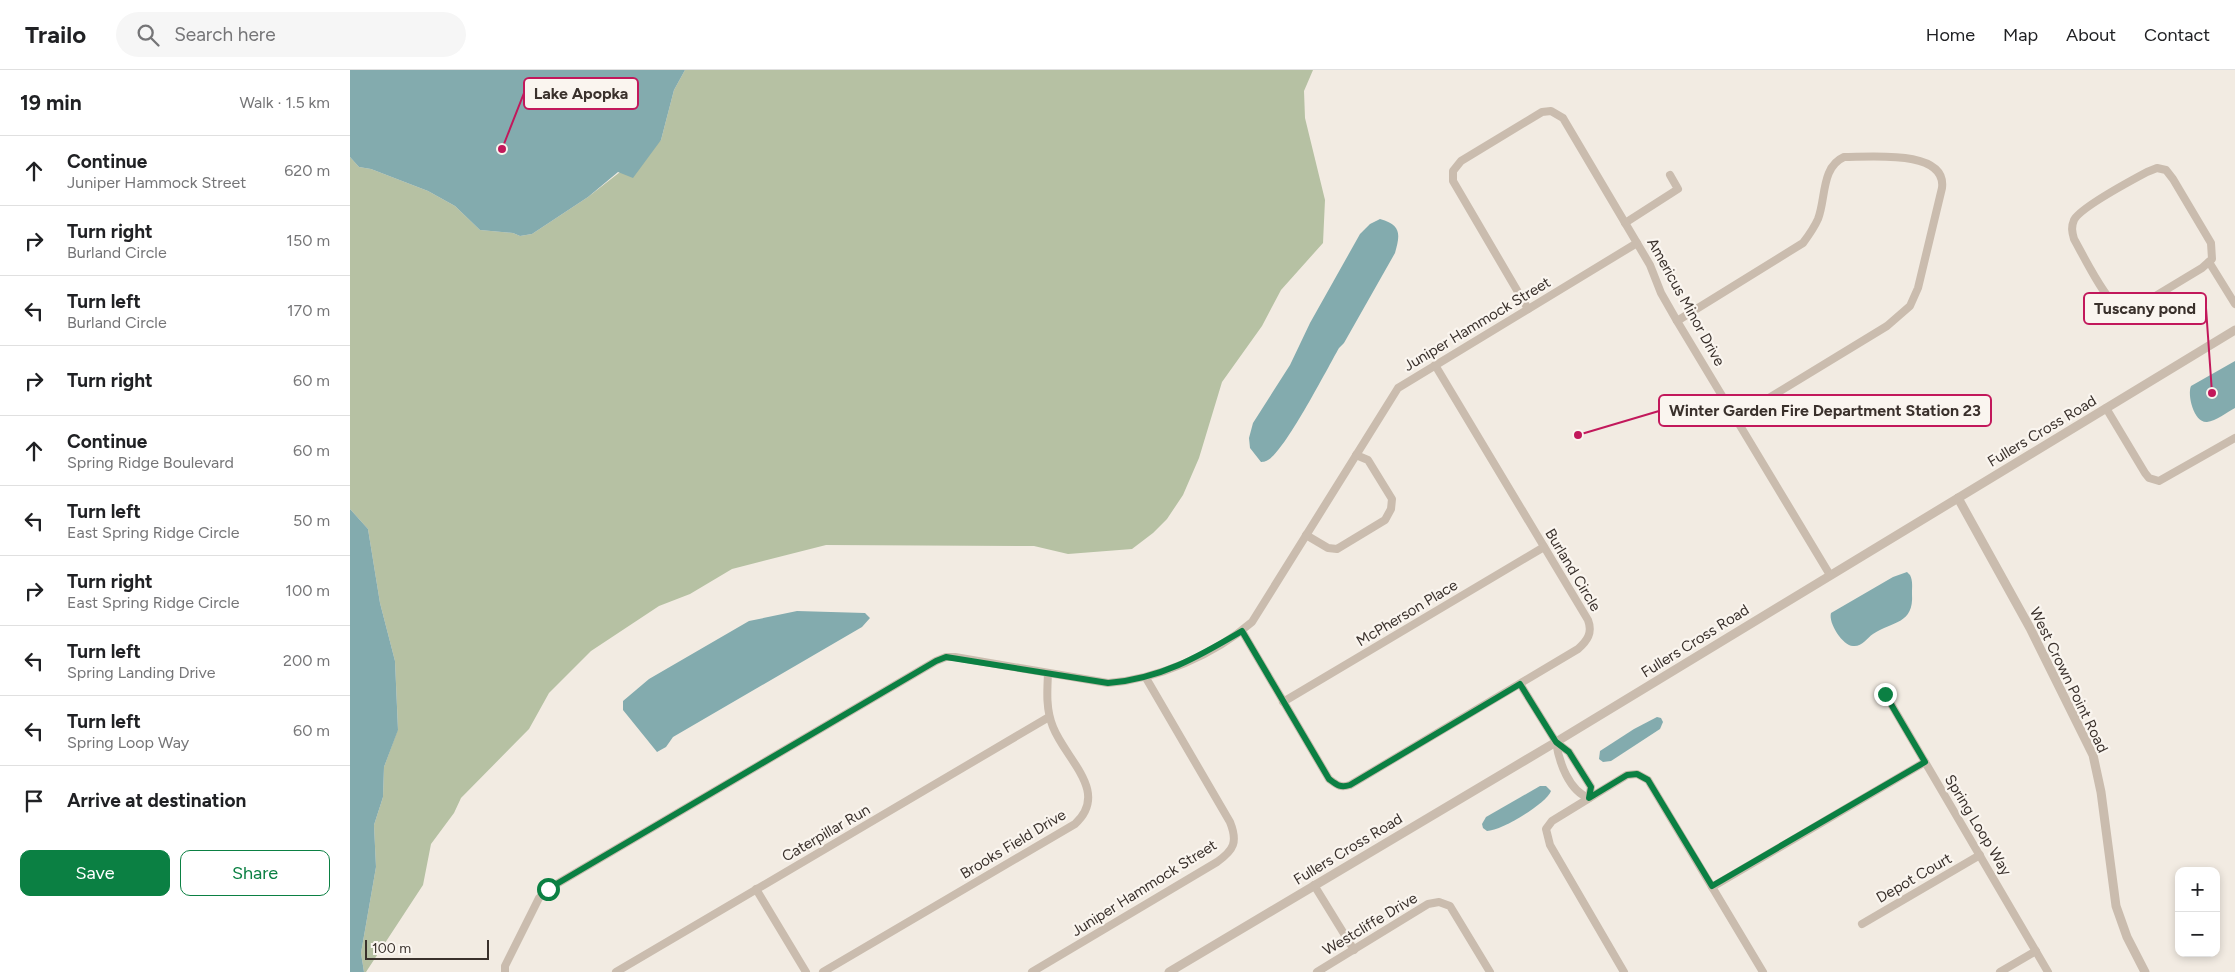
<!DOCTYPE html>
<meta charset="utf-8">
<style>
body{margin:0;font-family:Figtree,sans-serif;background:#f6f6f6;color:#202124}
.controls{position:absolute;right:15px;bottom:15px;display:grid;overflow:hidden;border-radius:10px;box-shadow:0 2px 8px #0003}
.controls button{width:45px;height:45px;display:grid;place-items:center;padding:0;border:0;border-bottom:1px solid #e0e0e0;background:#fff;color:#202124;font:25px sans-serif}
.scale{position:absolute;left:15px;bottom:12px;width:124px;box-sizing:border-box;padding-left:5px;border:2px solid #3a312c;border-top:0;font-size:14px;line-height:18px;white-space:nowrap;color:#3a312c;-webkit-text-stroke:4px #faf5ef;paint-order:stroke}
.stop{position:absolute;width:15px;height:15px;margin:-11px;border:4px solid #0b8043;border-radius:50%;background:#fff}
.stop.end{background:#0b8043;border-color:#fff;box-shadow:0 1px 5px #0008}
.list{margin:0;padding:0;list-style:none}
h2{display:flex;justify-content:space-between;align-items:center;height:65px;margin:0;padding:0 20px;font-size:21px}
h2 small{font-size:16px;font-weight:400;color:#757577}
.list li{display:grid;grid-template-columns:32px 1fr auto;gap:15px;align-items:center;box-sizing:border-box;height:70px;padding:0 20px;border-top:1px solid #e0e0e0}
.list b{display:block;font-size:19px;white-space:nowrap}
.list p{margin:0;font-size:16px;white-space:nowrap;color:#757577}
.list em{font-size:16px;font-style:normal;color:#757577}
.actions{display:flex;gap:10px;padding:15px 20px}
.actions a{flex:1;padding:11px 0;border:1px solid #0b8043;border-radius:10px;text-align:center;font-size:18px;color:#0b8043}
.actions .main{background:#0b8043;color:#fff}
.icon{flex:none;width:28px;height:28px;fill:none;stroke:currentColor;stroke-width:2;stroke-linecap:round;stroke-linejoin:round}
.map{position:relative;flex:none;width:1885px;height:902px;overflow:hidden}
header{display:flex;align-items:center;gap:30px;box-sizing:border-box;height:70px;padding:0 25px;background:#fff;border-bottom:1px solid #e0e0e0}
header strong{font-size:24px}
nav{display:flex;gap:28px;margin-inline-start:auto;font-size:18px}
.search{width:350px;height:45px;background:#f6f6f6;display:flex;align-items:center;gap:12px;box-sizing:border-box;padding:0 18px;border-radius:28px;color:#757577;font-size:19px}
main{display:flex}
aside{flex:1;background:#fff}
.map>svg:first-child{display:block}
.green{fill:#b6c1a3}
.water{fill:#83abae}
.lines{fill:none;stroke-linecap:round;stroke-linejoin:round}
.minor{stroke:#cabcae;stroke-width:8}
.tertiary{stroke:#cabcae;stroke-width:9}
.route{stroke:#0b8043;stroke-width:6}
.labels{text-anchor:middle;dominant-baseline:central;stroke-width:4.5;stroke-linejoin:round;paint-order:stroke}
.street-label{font-size:15px;fill:#3a312c;stroke:#faf5ef}
.leader{fill:none;stroke:#c2185b;stroke-width:2}
.callout-dot{fill:#c2185b;stroke:#faf5ef;stroke-width:2}
.callout{fill:#faf5ef;stroke:#c2185b;stroke-width:2}
.callout-label{font-size:16px;text-anchor:middle;font-weight:bold;fill:#3a312c}
</style>
<header>
<strong>Trailo</strong>
<div class="search"><svg class="icon" aria-label="search" viewBox="0 0 24 24"><circle cx="10" cy="10" r="6"/><path d="M15 15l6 6"/></svg>Search here</div>
<nav><a>Home</a><a>Map</a><a>About</a><a>Contact</a></nav>
</header>
<main>
<aside>
<h2>19 min<small>Walk · 1.5 km</small></h2>
<ul class="list">
<li><svg class="icon" aria-label="ahead" viewBox="0 0 24 24"><path d="M12 20V5M6 11l6-6 6 6"/></svg><div><b>Continue</b><p>Juniper Hammock Street</p></div><em>620 m</em></li>
<li><svg class="icon" aria-label="right" viewBox="0 0 24 24"><path d="M7 20v-9h11M14 6l5 5-5 5"/></svg><div><b>Turn right</b><p>Burland Circle</p></div><em>150 m</em></li>
<li><svg class="icon" aria-label="left" viewBox="0 0 24 24"><path d="M17 20v-9H6M10 6l-5 5 5 5"/></svg><div><b>Turn left</b><p>Burland Circle</p></div><em>170 m</em></li>
<li><svg class="icon" aria-label="right" viewBox="0 0 24 24"><path d="M7 20v-9h11M14 6l5 5-5 5"/></svg><div><b>Turn right</b></div><em>60 m</em></li>
<li><svg class="icon" aria-label="ahead" viewBox="0 0 24 24"><path d="M12 20V5M6 11l6-6 6 6"/></svg><div><b>Continue</b><p>Spring Ridge Boulevard</p></div><em>60 m</em></li>
<li><svg class="icon" aria-label="left" viewBox="0 0 24 24"><path d="M17 20v-9H6M10 6l-5 5 5 5"/></svg><div><b>Turn left</b><p>East Spring Ridge Circle</p></div><em>50 m</em></li>
<li><svg class="icon" aria-label="right" viewBox="0 0 24 24"><path d="M7 20v-9h11M14 6l5 5-5 5"/></svg><div><b>Turn right</b><p>East Spring Ridge Circle</p></div><em>100 m</em></li>
<li><svg class="icon" aria-label="left" viewBox="0 0 24 24"><path d="M17 20v-9H6M10 6l-5 5 5 5"/></svg><div><b>Turn left</b><p>Spring Landing Drive</p></div><em>200 m</em></li>
<li><svg class="icon" aria-label="left" viewBox="0 0 24 24"><path d="M17 20v-9H6M10 6l-5 5 5 5"/></svg><div><b>Turn left</b><p>Spring Loop Way</p></div><em>60 m</em></li>
<li><svg class="icon" aria-label="arrive" viewBox="0 0 24 24"><path d="M6 21V4h12l-3 4 3 4H6"/></svg><div><b>Arrive at destination</b></div></li>
</ul>
<div class="actions"><a class="main">Save</a><a>Share</a></div>
</aside>
<div class="map">
<svg width="1885" height="902" viewBox="0 0 1885 902">
<rect width="100%" height="100%" fill="#f2ebe2"/>
<path class="green" d="M 335,0 L 963,0 L 954,21 L 955,48 L 975,130 L 973,173 L 931,220 L 912,256 L 872,312 L 849,388 L 833,425 L 817,449 L 803,463 L 782,479 L 718,484 L 684,476 L 476,475 L 382,499 L 340,524 L 309,536 L 241,581 L 199,623 L 179,659 L 111,728 L 104,743 L 81,774 L 73,815 L 16,902 L 14,902 L 11,883 L 26,797 L 24,755 L 33,727 L 34,697 L 48,659 L 45,591 L 30,533 L 18,459 L 0,439 L 0,87 L 9,97 L 21,99 L 78,121 L 105,136 L 130,160 L 163,163 L 170,166 L 182,164 L 238,127 L 311,70 L 324,20 Z"/>
<g class="water">
<path d="M 0,0 L 335,0 L 324,20 L 311,70 L 283,108 L 268,102 L 238,127 L 182,164 L 170,166 L 163,163 L 130,160 L 105,136 L 78,121 L 21,99 L 9,97 L 0,87 Z"/>
<path d="M 1030,149 C 1052,155 1050,165 1045,183 L 994,273 L 989,278 C 977,299 935,381 918,390 C 917,391 913,392 911,392 L 900,378 L 899,368 L 903,353 L 940,295 L 960,253 L 1010,164 L 1020,154 Z"/>
<path d="M 1885,291 L 1885,338 C 1877,342 1866,351 1857,352 C 1844,353 1837,325 1841,316 Z"/>
<path d="M 0,439 L 18,459 L 30,533 L 45,591 L 48,660 L 34,697 L 33,727 L 24,755 L 26,797 L 11,883 L 14,902 L 0,902 Z"/>
<path d="M 1557,502 L 1560,505 C 1563,511 1562,517 1562,524 C 1564,554 1543,551 1523,564 C 1517,568 1512,577 1503,576 C 1493,576 1478,553 1481,543 L 1543,507 Z"/>
<path d="M 447,541 L 515,543 L 520,548 L 512,557 L 323,667 L 316,677 L 307,682 L 273,640 L 273,631 L 299,609 L 399,551 Z"/>
<path d="M 1307,647 L 1311,648 L 1313,652 L 1310,659 L 1261,691 L 1253,692 L 1249,689 L 1250,681 L 1284,659 Z"/>
<path d="M 1190,716 L 1196,716 L 1201,721 C 1196,734 1151,761 1137,761 L 1133,758 L 1132,754 L 1136,747 Z"/>
</g>
<g class="lines">
<g class="minor">
<path d="M 1807,98 L 1816,100 L 1823,109 L 1861,173 L 1862,189 L 1852,198 L 1784,239 C 1779,240 1774,241 1769,238 C 1755,230 1733,185 1724,169 C 1722,162 1721,157 1724,150 C 1730,138 1782,110 1797,102 Z"/>
<path d="M 1275,153 L 1328,119 L 1320,105"/>
<path d="M 1859,192 L 1885,234"/>
<path d="M 1178,239 L 1103,111 L 1103,101 L 1111,91 L 1192,42 L 1201,41 L 1213,48 L 1300,195 L 1311,223 L 1327,251 L 1480,505"/>
<path d="M 1327,251 L 1453,173 C 1459,165 1464,158 1468,149 C 1476,129 1471,97 1494,87 C 1520,87 1597,79 1592,118 L 1568,218 L 1560,236 L 1537,256 L 1386,348"/>
<path d="M 1756,338 L 1795,403 L 1799,408 L 1809,411 L 1885,368"/>
<path d="M 956,465 L 978,478 L 987,479 L 1035,450 L 1041,439 L 1042,429 L 1018,390 L 1006,385"/>
<path d="M 892,561 L 979,709 C 987,715 990,718 1000,715 L 1228,579 C 1237,571 1243,563 1238,550 L 1085,295"/>
<path d="M 1170,614 L 1206,672 L 1219,682 L 1241,717 L 1239,728"/>
<path d="M 1534,622 L 1698,902"/>
<path d="M 933,632 L 1194,477"/>
<path d="M 1206,672 C 1209,692 1219,721 1239,728"/>
<path d="M 964,815 L 1004,880"/>
<path d="M 1362,817 L 1575,692"/>
<path d="M 406,819 L 456,902"/>
<path d="M 1512,854 L 1630,785"/>
<path d="M 155,902 L 155,896 L 189,828 L 198,819 L 586,591 L 596,587 L 605,587 L 758,613 C 808,609 864,585 902,552 L 1048,318 L 1287,173"/>
<path d="M 266,902 L 699,647"/>
<path d="M 473,902 L 725,754 C 760,722 716,690 703,657 C 696,640 697,622 698,604"/>
<path d="M 682,902 L 867,792 C 884,780 888,772 880,752 L 796,608"/>
<path d="M 967,902 L 1078,834 L 1089,832 L 1100,836 L 1140,902"/>
<path d="M 1274,902 L 1200,775 L 1196,759 L 1202,751 L 1277,705 L 1287,704 L 1298,710 L 1413,902"/>
<path d="M 1650,902 L 1686,881"/>
</g>
<g class="tertiary">
<path d="M 1608,428 L 1680,558 L 1743,685 L 1751,722 L 1766,836 L 1777,867 L 1795,902"/>
<path d="M 819,902 L 1206,672 L 1885,260"/>
</g>
</g>
<g class="lines">
<path class="route" d="M 198,819 L 586,591 L 596,587 L 758,613 C 810,609 848,587 892,561 L 979,709 C 987,715 990,718 1000,715 L 1170,614 L 1206,672 L 1219,682 L 1241,717 L 1239,728 L 1277,705 L 1287,704 L 1298,710 L 1362,816 L 1575,692 L 1535,624"/>
</g>
<g class="labels">
<g class="street-label">
<text transform="translate(1336 232) rotate(61)">Americus Minor Drive</text>
<text transform="translate(1127 254) rotate(-31)">Juniper Hammock Street</text>
<text transform="translate(1692 361) rotate(-31)">Fullers Cross Road</text>
<text transform="translate(1223 500) rotate(59)">Burland Circle</text>
<text transform="translate(1057 543) rotate(-31)">McPherson Place</text>
<text transform="translate(1345 571) rotate(-32)">Fullers Cross Road</text>
<text transform="translate(1719 610) rotate(64)">West Crown Point Road</text>
<text transform="translate(1628 755) rotate(59)">Spring Loop Way</text>
<text transform="translate(476 763) rotate(-30)">Caterpillar Run</text>
<text transform="translate(663 774) rotate(-31)">Brooks Field Drive</text>
<text transform="translate(998 779) rotate(-31)">Fullers Cross Road</text>
<text transform="translate(1564 808) rotate(-30)">Depot Court</text>
<text transform="translate(794 818) rotate(-32)">Juniper Hammock Street</text>
<text transform="translate(1020 854) rotate(-31)">Westcliffe Drive</text>
</g>
</g>
<path class="leader" d="M152 79L174 23M1862 323L1856 238M1228 365L1309 341"/>
<g class="callout-dot">
<circle cx="152" cy="79" r="5"/>
<circle cx="1862" cy="323" r="5"/>
<circle cx="1228" cy="365" r="5"/>
</g>
<g class="callout">
<rect x="174" y="8" width="114" height="31" rx="5"/>
<rect x="1734" y="223" width="122" height="31" rx="5"/>
<rect x="1309" y="325" width="332" height="31" rx="5"/>
</g>
<g class="callout-label">
<text x="231" y="29">Lake Apopka</text>
<text x="1795" y="244">Tuscany pond</text>
<text x="1475" y="346">Winter Garden Fire Department Station 23</text>
</g>
</svg>
<div class="controls">
<button>+</button>
<button>−</button>
</div>
<div class="scale">100 m</div>
<div class="stop" style="left:198px;top:819px"></div>
<div class="stop end" style="left:1535px;top:624px"></div>
</div>
</main>
